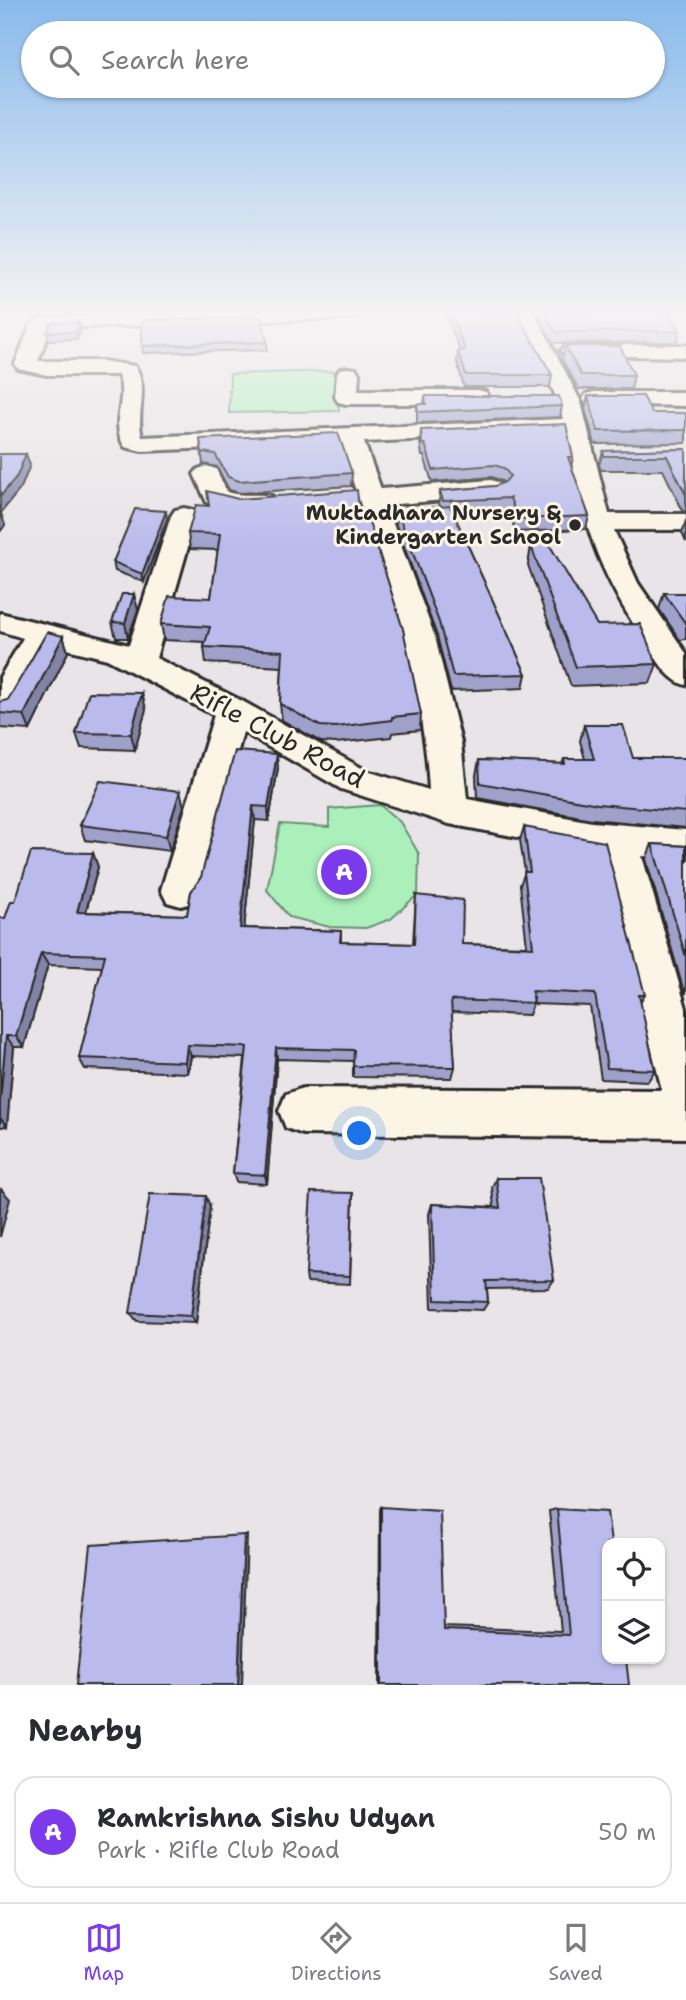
<!DOCTYPE html>
<meta charset="utf-8">
<style>
body{margin:0;font-family:"Shantell Sans",sans-serif;background:#f7f7f7;color:#2b2b33}
.controls{position:absolute;right:21px;bottom:21px;display:grid;overflow:hidden;border-radius:14px;box-shadow:0 2px 5px #0004}
.controls button{width:63px;height:63px;display:grid;place-items:center;padding:0;border:0;border-bottom:2px solid #e1e1e2;background:#fff;color:#2b2b33;font:35px sans-serif}
.you{position:absolute;left:360px;top:1134px;width:24px;height:24px;margin:-18px;border:5px solid #fff;border-radius:50%;background:#1a73e8;box-shadow:0 0 0 10px #1a73e833}
.badge{display:grid;place-items:center;width:46px;height:46px;border-radius:50%;background:#7c3aed;color:#fff;font-size:23px;font-weight:700}
.pin{position:absolute;translate:-50% -50%;border:4px solid #fff;box-shadow:0 2px 7px #0006}
.list{margin:0;padding:0;list-style:none}
h2{display:flex;justify-content:space-between;align-items:center;height:91px;margin:0;padding:0 28px;font-size:30px}
h2 small{font-size:23px;font-weight:400;color:#7c7c81}
.list li{display:grid;grid-template-columns:46px 1fr auto;gap:21px;align-items:center;box-sizing:border-box;height:112px;margin:0 14px 14px;padding:0 14px;border:2px solid #e1e1e2;border-radius:21px}
.list b{display:block;font-size:26px;white-space:nowrap}
.list p{margin:0;font-size:23px;white-space:nowrap;color:#7c7c81}
.list em{font-size:23px;font-style:normal;color:#7c7c81}
.icon{flex:none;width:38px;height:38px;fill:none;stroke:currentColor;stroke-width:2;stroke-linecap:round;stroke-linejoin:round}
.map{position:relative;flex:none;width:686px;height:1685px;overflow:hidden}
.search{position:absolute;background:#fff;box-shadow:0 2px 5px #0004;left:21px;right:21px;top:21px;height:77px;display:flex;align-items:center;gap:18px;box-sizing:border-box;padding:0 24px;border-radius:38px;color:#7c7c81;font-size:26px}
.sheet{height:217px;background:#fff}
nav{display:flex;justify-content:space-around;align-items:center;box-sizing:border-box;height:98px;border-top:2px solid #e1e1e2;background:#fff;font-size:19px;color:#7c7c81}
nav a{display:grid;justify-items:center;gap:4px}
nav .on{color:#7c3aed}
.map>svg:first-child{display:block}
.green{fill:#abf0bb;stroke:#6b8e73;stroke-width:2}
.lines{fill:none;stroke-linecap:round;stroke-linejoin:round}
.minor-casing{stroke:#2b2b2b;stroke-width:6}
.minor{fill:#fcf5e5;fill-rule:evenodd}
.wall{fill:#a0a1cb;stroke:#2b2b2b;stroke-width:2}
.shaded-wall{fill:#8283a5;stroke:#2b2b2b;stroke-width:2}
.building{fill:#babbec;stroke:#2b2b2b;stroke-width:2}
.poi-dot{fill:#2b2b2b;stroke:#fcf5e5;stroke-width:2.5}
.labels{text-anchor:middle;dominant-baseline:central;stroke-width:6;stroke-linejoin:round;paint-order:stroke}
.far-poi-label{font-size:21px;font-weight:bold;fill:#2b2b2b;stroke:#fcf5e5;text-anchor:end}
.street-label{font-size:26px;fill:#2b2b2b;stroke:#fcf5e5}
</style>
<div class="map">
<svg width="686" height="1685" viewBox="0 0 686 1685">
<rect width="100%" height="100%" fill="#e8e4e7"/>
<filter id="ink" filterUnits="userSpaceOnUse"><feTurbulence type="fractalNoise" baseFrequency=".0143" numOctaves="2"/><feDisplacementMap in="SourceGraphic" scale="14" xChannelSelector="R" yChannelSelector="G"/><feConvolveMatrix kernelMatrix="1 2 1 2 8 2 1 2 1" color-interpolation-filters="sRGB"/></filter>
<g filter="url(#ink)">
<g class="green">
<path d="M 335,371 L 339,411 L 229,413 L 230,374 Z"/>
<path d="M 380,805 L 400,822 L 419,854 L 418,894 L 391,919 L 366,928 L 330,927 L 289,917 L 267,890 L 280,824 L 329,827 L 329,809 Z"/>
</g>
<g class="lines">
<defs>
<g id="minor">
<path d="M 182,312 L 363,312 L 353,318 L 51,328 L 38,361 L 102,361 L 135,366 C 150,390 135,412 142,437 L 563,419 C 554,380 528,350 515,312 L 534,312 L 581,402 L 609,514 L 686,514 L 686,530 L 614,530 L 638,583 L 686,653 L 686,685 C 667,680 657,659 646,643 C 596,569 582,520 566,433 L 364,442 L 381,489 L 491,480 L 500,483 L 504,488 L 500,493 L 491,496 L 386,505 L 435,637 L 461,742 L 467,799 L 592,822 L 686,830 L 686,860 L 642,856 L 686,1008 L 686,1138 L 303,1134 L 286,1128 L 279,1111 L 286,1094 L 303,1088 L 662,1090 L 602,853 L 449,824 L 341,789 L 243,732 L 201,890 L 195,902 L 181,906 L 167,902 L 161,890 L 214,715 L 107,659 L 51,645 L 12,714 L 0,717 L 0,677 L 23,638 L 0,631 L 0,613 L 129,645 L 171,516 L 175,510 L 184,508 L 193,510 L 197,516 L 156,658 L 244,702 L 367,771 L 429,790 C 423,670 377,556 340,443 L 142,451 L 125,447 C 108,421 129,401 118,375 L 47,375 L 18,369 L 15,364 L 30,326 L 40,318 Z"/>
<path d="M 571,345 L 686,345 L 686,357 L 564,355 L 561,351 L 564,347 Z"/>
<path d="M 348,368 L 356,369 L 359,374 L 358,390 L 478,390 L 486,392 L 489,397 L 486,402 L 478,404 L 346,404 L 338,402 L 335,397 L 337,374 L 340,369 Z"/>
<path d="M 594,392 L 686,392 L 686,406 L 586,404 L 583,399 L 586,394 Z"/>
<path d="M 207,466 L 216,469 L 227,492 C 242,497 257,493 272,496 L 276,502 L 272,508 L 239,512 L 207,503 L 194,474 L 198,469 Z"/>
</g>
</defs>
<use href="#minor" class="minor-casing"/>
<use href="#minor" class="minor"/>
</g>
<g class="wall">
<path d="M 54,312 L 87,312 L 87,313 L 55,315 Z"/>
<path d="M 445,312 L 519,312 L 523,324 L 552,375 L 550,387 L 464,387 L 457,362 L 458,351 L 460,351 Z"/>
<path d="M 537,312 L 669,312 L 680,331 L 677,342 L 553,343 Z"/>
<path d="M 79,322 L 81,330 L 77,339 L 49,340 L 47,332 Z"/>
<path d="M 267,342 L 267,350 L 143,353 L 142,346 Z"/>
<path d="M 565,346 L 634,375 L 631,389 L 579,389 L 562,360 Z"/>
<path d="M 425,396 L 562,406 L 560,417 L 417,423 L 417,404 L 424,404 Z"/>
<path d="M 588,396 L 652,413 L 686,413 L 686,443 L 595,444 L 585,409 Z"/>
<path d="M 421,430 L 573,457 L 571,467 L 589,516 L 586,529 L 516,532 L 508,510 L 453,513 L 526,674 L 523,688 L 451,691 L 437,636 L 396,525 L 397,511 L 440,507 L 439,503 L 440,491 L 495,486 L 504,483 L 502,481 L 492,477 L 432,482 L 424,456 L 422,456 L 420,442 Z"/>
<path d="M 200,439 L 352,473 L 351,486 L 240,493 L 229,490 L 217,467 L 203,464 Z"/>
<path d="M 686,449 L 686,513 L 683,511 L 663,470 L 601,470 L 599,465 L 603,451 Z"/>
<path d="M 238,499 L 359,508 L 421,714 L 420,730 L 392,733 L 391,737 L 336,743 L 321,742 L 282,720 L 280,704 L 282,667 L 206,663 L 204,647 L 205,642 L 164,640 L 161,624 L 211,598 L 218,550 L 190,549 L 188,533 L 209,506 Z"/>
<path d="M 167,519 L 144,582 L 115,571 L 113,562 Z"/>
<path d="M 686,520 L 686,542 L 682,533 Z"/>
<path d="M 531,546 L 597,625 L 657,664 L 650,683 L 571,686 L 528,565 Z"/>
<path d="M 664,593 L 686,593 L 686,639 L 680,640 L 659,609 Z"/>
<path d="M 138,610 L 128,638 L 116,638 L 112,622 Z"/>
<path d="M 63,636 L 68,652 L 30,730 L 0,728 L 0,702 L 8,700 Z"/>
<path d="M 146,709 L 135,750 L 81,748 L 76,733 Z"/>
<path d="M 584,725 L 633,758 L 686,758 L 686,828 L 592,819 L 477,798 L 476,775 L 479,760 L 562,764 L 564,759 L 585,759 L 580,741 Z"/>
<path d="M 278,768 L 269,821 L 255,820 L 244,928 L 341,931 L 341,942 L 413,944 L 416,895 L 462,944 L 527,946 L 520,885 L 525,872 L 520,840 L 524,827 L 645,995 L 640,1003 L 655,1070 L 648,1081 L 601,1079 L 590,1006 L 533,1004 L 529,1015 L 451,1012 L 455,1067 L 452,1078 L 353,1077 L 353,1061 L 277,1059 L 267,1184 L 236,1182 L 233,1173 L 245,1058 L 191,1056 L 188,1073 L 85,1069 L 79,1058 L 102,967 L 48,965 L 24,1047 L 14,1047 L 7,1126 L 0,1127 L 0,918 L 5,918 L 15,901 L 93,853 L 98,867 L 86,912 L 187,915 L 191,892 Z"/>
<path d="M 184,806 L 170,851 L 85,840 L 80,825 Z"/>
<path d="M 652,844 L 686,846 L 686,994 L 682,985 L 646,859 Z"/>
<path d="M 496,1178 L 554,1280 L 548,1288 L 487,1289 L 488,1302 L 483,1310 L 432,1308 L 429,1214 L 432,1204 L 494,1207 L 492,1188 Z"/>
<path d="M 353,1193 L 350,1284 L 307,1282 L 306,1274 Z"/>
<path d="M 210,1206 L 196,1323 L 137,1321 L 130,1313 Z"/>
<path d="M 381,1507 L 444,1627 L 561,1631 L 549,1511 L 557,1509 L 629,1685 L 379,1685 L 380,1509 Z"/>
</g>
<g class="shaded-wall">
<path d="M 79,322 L 81,330 L 77,339 L 76,332 Z"/>
<path d="M 26,454 L 30,465 L 21,488 L 0,514 L 0,497 Z"/>
<path d="M 166,511 L 167,519 L 144,582 L 142,574 Z"/>
<path d="M 1,513 L 5,525 L 0,532 L 0,515 Z"/>
<path d="M 134,594 L 138,610 L 128,638 L 125,623 Z"/>
<path d="M 63,636 L 68,652 L 30,730 L 24,715 Z"/>
<path d="M 142,693 L 146,709 L 135,750 L 131,734 Z"/>
<path d="M 277,754 L 278,768 L 269,821 L 268,807 Z"/>
<path d="M 180,791 L 184,806 L 170,851 L 166,836 Z"/>
<path d="M 253,806 L 255,820 L 243,940 L 240,928 Z"/>
<path d="M 93,853 L 98,867 L 82,925 L 77,912 Z"/>
<path d="M 41,953 L 48,965 L 24,1047 L 16,1036 Z"/>
<path d="M 6,1036 L 14,1047 L 7,1126 L 0,1118 L 0,1100 Z"/>
<path d="M 187,1045 L 191,1056 L 188,1073 L 185,1062 Z"/>
<path d="M 276,1048 L 277,1059 L 267,1184 L 265,1175 Z"/>
<path d="M 1,1189 L 10,1199 L 0,1237 L 0,1192 Z"/>
<path d="M 206,1196 L 210,1206 L 196,1323 L 191,1316 Z"/>
<path d="M 244,1535 L 247,1535 L 242,1685 L 238,1685 Z"/>
</g>
<g class="building">
<path d="M 450,312 L 519,312 L 523,324 L 552,375 L 466,375 L 458,351 L 465,350 Z"/>
<path d="M 544,312 L 669,312 L 680,331 L 555,332 Z"/>
<path d="M 261,317 L 267,342 L 142,346 L 142,320 Z"/>
<path d="M 79,322 L 76,332 L 47,332 L 51,323 Z"/>
<path d="M 565,346 L 620,346 L 634,375 L 581,375 Z"/>
<path d="M 425,396 L 559,396 L 562,406 L 418,412 L 417,404 L 426,404 Z"/>
<path d="M 588,396 L 643,396 L 652,413 L 686,413 L 686,430 L 598,431 Z"/>
<path d="M 566,424 L 573,457 L 568,457 L 589,516 L 518,519 L 510,498 L 443,501 L 440,491 L 495,486 L 505,482 L 510,476 L 504,468 L 494,465 L 433,470 L 425,444 L 422,444 L 421,430 Z"/>
<path d="M 338,433 L 352,473 L 239,481 L 228,477 L 215,454 L 202,452 L 200,439 Z"/>
<path d="M 686,449 L 686,495 L 667,456 L 604,456 L 603,451 Z"/>
<path d="M 0,454 L 26,454 L 17,476 L 0,497 Z"/>
<path d="M 357,490 L 359,508 L 366,512 L 403,629 L 421,714 L 392,717 L 392,720 L 336,727 L 320,726 L 280,704 L 283,651 L 204,647 L 210,627 L 161,624 L 169,596 L 211,598 L 220,534 L 188,533 L 196,505 L 209,506 L 207,491 L 238,499 Z"/>
<path d="M 450,506 L 526,674 L 453,676 L 439,622 L 397,511 Z"/>
<path d="M 135,509 L 166,511 L 142,574 L 113,562 Z"/>
<path d="M 546,539 L 597,625 L 640,624 L 657,664 L 576,667 L 531,546 Z"/>
<path d="M 664,593 L 686,593 L 686,624 Z"/>
<path d="M 122,594 L 134,594 L 125,623 L 112,622 Z"/>
<path d="M 47,632 L 63,636 L 24,715 L 0,713 L 0,702 L 8,700 Z"/>
<path d="M 89,692 L 142,693 L 131,734 L 76,733 Z"/>
<path d="M 584,725 L 623,725 L 633,758 L 686,758 L 686,812 L 598,804 L 480,783 L 479,760 L 565,764 L 564,759 L 594,759 Z"/>
<path d="M 235,751 L 277,754 L 268,807 L 253,806 L 240,928 L 341,931 L 340,942 L 414,944 L 416,895 L 463,900 L 462,944 L 533,947 L 524,872 L 530,872 L 524,827 L 605,842 L 645,995 L 639,995 L 655,1070 L 607,1068 L 595,994 L 532,991 L 534,1003 L 451,1000 L 455,1067 L 353,1066 L 354,1050 L 276,1048 L 265,1175 L 233,1173 L 247,1047 L 187,1045 L 185,1062 L 79,1058 L 105,955 L 41,953 L 16,1036 L 6,1036 L 0,1100 L 0,918 L 5,918 L 11,901 L 15,901 L 31,852 L 93,853 L 77,912 L 187,915 L 191,892 L 201,877 Z"/>
<path d="M 100,781 L 180,791 L 166,836 L 80,825 Z"/>
<path d="M 652,844 L 686,846 L 686,957 Z"/>
<path d="M 496,1178 L 539,1178 L 554,1280 L 486,1281 L 488,1302 L 435,1300 L 432,1204 L 500,1208 Z"/>
<path d="M 311,1192 L 353,1193 L 350,1276 L 306,1274 Z"/>
<path d="M 150,1194 L 206,1196 L 191,1316 L 130,1313 Z"/>
<path d="M 381,1507 L 440,1511 L 444,1630 L 569,1635 L 557,1509 L 607,1512 L 611,1543 L 607,1543 L 607,1659 L 626,1659 L 629,1685 L 381,1685 Z"/>
<path d="M 244,1535 L 238,1685 L 76,1685 L 91,1545 Z"/>
</g>
</g>
<linearGradient id="sky" x2="0" y2="1"><stop stop-color="#88baec"/><stop offset="0.57" stop-color="#f5f3f4"/><stop offset="1" stop-color="#f5f3f4" stop-opacity="0"/></linearGradient>
<rect width="686" height="548" fill="url(#sky)"/>
<circle class="poi-dot" cx="575" cy="525" r="7"/>
<g class="labels">
<g class="far-poi-label">
<text x="561" y="513">Muktadhara Nursery &amp;<tspan x="561" dy="24">Kindergarten School</tspan></text>
</g>
<g class="street-label">
<text transform="translate(278 735) rotate(28)">Rifle Club Road</text>
</g>
</g>
</svg>
<div class="controls">
<button><svg class="icon" aria-label="locate" viewBox="0 0 24 24"><circle cx="12" cy="12" r="6"/><path d="M12 2v4M12 18v4M2 12h4M18 12h4"/></svg></button>
<button><svg class="icon" aria-label="layers" viewBox="0 0 24 24"><path d="M12 4l9 5-9 5-9-5zM3 14l9 5 9-5"/></svg></button>
</div>
<div class="you"></div>
<div class="pin badge" style="left:344px;top:872px">A</div>
<div class="search"><svg class="icon" aria-label="search" viewBox="0 0 24 24"><circle cx="10" cy="10" r="6"/><path d="M15 15l6 6"/></svg>Search here</div>
</div>
<section class="sheet">
<h2>Nearby<small></small></h2>
<ul class="list">
<li><span class="badge">A</span><div><b>Ramkrishna Sishu Udyan</b><p>Park · Rifle Club Road</p></div><em>50 m</em></li>
</ul>
</section>
<nav>
<a class="on"><svg class="icon" aria-label="map" viewBox="0 0 24 24"><path d="M3 6l6-2 6 2 6-2v14l-6 2-6-2-6 2zM9 4v14M15 6v14"/></svg>Map</a>
<a><svg class="icon" aria-label="directions" viewBox="0 0 24 24"><path d="M12 3l9 9-9 9-9-9zM9 14v-3h6M13 9l2 2-2 2"/></svg>Directions</a>
<a><svg class="icon" aria-label="saved" viewBox="0 0 24 24"><path d="M7 4h10v16l-5-4-5 4z"/></svg>Saved</a>
</nav>
